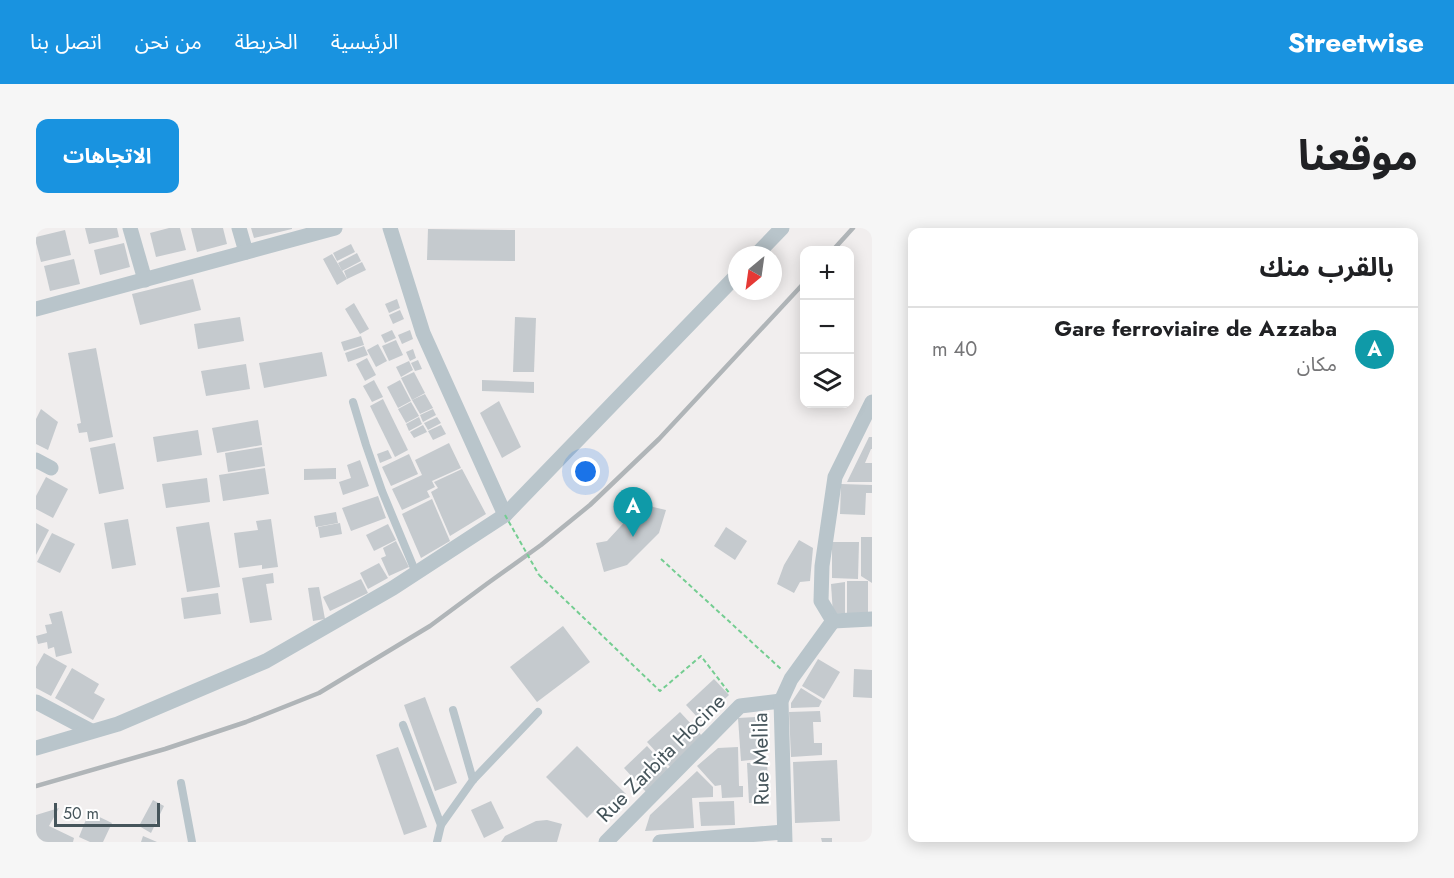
<!DOCTYPE html>
<html lang="ar">
<meta charset="utf-8">
<style>
body{margin:0;font-family:Jost,"Noto Sans Arabic",sans-serif;background:#f6f6f6;color:#202124;direction:rtl}
.controls{position:absolute;right:18px;top:18px;display:grid;overflow:hidden;border-radius:12px;box-shadow:0 3px 15px #0003}
.controls button{width:54px;height:54px;display:grid;place-items:center;padding:0;border:0;border-bottom:2px solid #e0e0e0;background:#fff;color:#202124;font:30px sans-serif}
.compass{position:absolute;left:692px;top:18px;width:54px;height:54px;border-radius:50%;background:#fff;box-shadow:0 3px 15px #0003;rotate:209deg}
.scale{position:absolute;left:18px;bottom:15px;width:106px;box-sizing:border-box;padding-left:6px;border:3px solid #46555b;border-top:0;font-size:16px;line-height:21px;white-space:nowrap;color:#46555b;-webkit-text-stroke:4px #fff;paint-order:stroke}
.you{position:absolute;left:550px;top:244px;width:21px;height:21px;margin:-15px;border:4px solid #fff;border-radius:50%;background:#1a73e8;box-shadow:0 0 0 9px #1a73e833}
.badge{display:grid;place-items:center;width:39px;height:39px;border-radius:50%;background:#1993e0;color:#fff;font-size:20px;font-weight:700}
.pin{position:absolute;translate:-50% -50px;filter:drop-shadow(0 2px 3px #0008)}
.pin::after{content:'';position:absolute;top:32px;width:21px;height:18px;background:inherit;clip-path:polygon(0 0,100% 0,50% 100%)}
.list{margin:0;padding:0;list-style:none}
h2{display:flex;justify-content:space-between;align-items:center;height:78px;margin:0;padding:0 24px;font-size:26px}
h2 small{font-size:20px;font-weight:400;color:#757577}
.list li{display:grid;grid-template-columns:39px 1fr auto;gap:18px;align-items:center;box-sizing:border-box;height:84px;padding:0 24px;border-top:2px solid #e0e0e0}
.list b{display:block;font-size:22px;white-space:nowrap}
.list p{margin:0;font-size:20px;white-space:nowrap;color:#757577}
.list em{font-size:20px;font-style:normal;color:#757577}
.icon{flex:none;width:33px;height:33px;fill:none;stroke:currentColor;stroke-width:2;stroke-linecap:round;stroke-linejoin:round}
.map{position:relative;flex:none;width:836px;height:614px;overflow:hidden;direction:ltr;border-radius:12px}
header{display:flex;align-items:center;gap:36px;box-sizing:border-box;height:84px;padding:0 30px;background:#1993e0;color:#fff}
header strong{font-size:28px}
nav{display:flex;gap:33px;margin-inline-start:auto;font-size:21px}
.intro{display:flex;align-items:center;justify-content:space-between;box-sizing:border-box;height:144px;padding:0 36px}
h1{margin:0;font-size:42px}
.button{padding:15px 27px;border-radius:12px;background:#1993e0;color:#fff;font-size:21px;font-weight:700}
main{display:flex;gap:36px;padding:0 36px}
aside{flex:1;background:#fff;border-radius:12px;box-shadow:0 3px 15px #0003}
.map>svg:first-child{display:block}
.building{fill:#c5cace}
.lines{fill:none;stroke-linecap:round;stroke-linejoin:round}
.path{stroke:#74cd91;stroke-width:2;stroke-dasharray:4.5 3;stroke-linecap:butt}
.lane{stroke:#b9c5cb;stroke-width:8}
.street{stroke:#b9c5cb;stroke-width:15}
.rail{stroke:#b0b5b8;stroke-width:4.5}
.path-bridge{stroke:#74cd91;stroke-width:2;stroke-dasharray:4.5 3;stroke-linecap:butt}
.labels{text-anchor:middle;dominant-baseline:central;stroke-width:4.5;stroke-linejoin:round;paint-order:stroke}
.street-label{font-size:21px;fill:#46555b;stroke:#fff}
</style>
<header>
<strong>Streetwise</strong>
<nav><a>الرئيسية</a><a>الخريطة</a><a>من نحن</a><a>اتصل بنا</a></nav>
</header>
<div class="intro"><h1>موقعنا</h1><a class="button">الاتجاهات</a></div>
<main>
<aside>
<h2>بالقرب منك<small></small></h2>
<ul class="list">
<li><span class="badge" style="background:#0f9aa8">A</span><div><b>Gare ferroviaire de Azzaba</b><p>مكان</p></div><em>40 m</em></li>
</ul>
</aside>
<div class="map">
<svg width="836" height="614" viewBox="0 0 836 614">
<rect width="100%" height="100%" fill="#f1eeee"/>
<g class="building">
<path d="M 49,0 L 81,0 L 83,9 L 53,16 Z"/>
<path d="M 133,0 L 144,0 L 150,22 L 120,29 L 114,5 Z"/>
<path d="M 155,0 L 187,0 L 191,16 L 161,24 Z"/>
<path d="M 215,0 L 256,0 L 256,1 L 218,10 Z"/>
<path d="M 392,1 L 479,2 L 479,33 L 391,32 Z"/>
<path d="M 29,2 L 35,27 L 5,34 L 0,15 L 0,9 Z"/>
<path d="M 88,15 L 94,39 L 64,47 L 58,22 Z"/>
<path d="M 315,16 L 319,24 L 301,33 L 297,25 Z"/>
<path d="M 321,25 L 325,33 L 306,43 L 302,35 Z"/>
<path d="M 296,26 L 311,51 L 301,57 L 287,31 Z"/>
<path d="M 38,31 L 44,56 L 14,63 L 8,38 Z"/>
<path d="M 326,34 L 330,42 L 311,51 L 308,43 Z"/>
<path d="M 157,51 L 165,82 L 104,97 L 96,66 Z"/>
<path d="M 361,71 L 364,80 L 353,85 L 349,76 Z"/>
<path d="M 318,75 L 333,101 L 324,106 L 309,81 Z"/>
<path d="M 364,82 L 368,91 L 357,96 L 353,87 Z"/>
<path d="M 204,89 L 208,113 L 162,121 L 158,96 Z"/>
<path d="M 479,89 L 500,90 L 498,144 L 477,144 Z"/>
<path d="M 356,102 L 360,110 L 349,115 L 345,107 Z"/>
<path d="M 374,102 L 377,111 L 366,116 L 362,107 Z"/>
<path d="M 325,108 L 328,117 L 308,123 L 305,114 Z"/>
<path d="M 360,112 L 367,127 L 353,133 L 346,118 Z"/>
<path d="M 342,116 L 351,133 L 340,139 L 331,122 Z"/>
<path d="M 328,118 L 332,127 L 312,134 L 309,125 Z"/>
<path d="M 60,120 L 77,209 L 53,214 L 51,204 L 43,205 L 41,196 L 45,195 L 32,125 Z"/>
<path d="M 377,121 L 380,130 L 374,133 L 370,124 Z"/>
<path d="M 286,124 L 291,148 L 228,160 L 223,135 Z"/>
<path d="M 331,130 L 340,147 L 329,153 L 320,136 Z"/>
<path d="M 382,132 L 386,141 L 379,143 L 375,135 Z"/>
<path d="M 373,133 L 377,142 L 365,149 L 360,139 Z"/>
<path d="M 210,136 L 214,161 L 170,168 L 165,143 Z"/>
<path d="M 378,144 L 389,165 L 376,172 L 365,150 Z"/>
<path d="M 338,152 L 347,169 L 336,174 L 327,158 Z"/>
<path d="M 364,152 L 375,173 L 362,180 L 351,159 Z"/>
<path d="M 446,152 L 498,154 L 498,165 L 446,163 Z"/>
<path d="M 389,166 L 397,180 L 384,186 L 376,172 Z"/>
<path d="M 347,171 L 372,222 L 359,229 L 334,178 Z"/>
<path d="M 463,173 L 485,219 L 466,230 L 444,185 Z"/>
<path d="M 375,174 L 383,188 L 370,195 L 362,181 Z"/>
<path d="M 5,181 L 22,194 L 12,222 L 0,216 L 0,191 Z"/>
<path d="M 397,181 L 400,187 L 387,194 L 384,187 Z"/>
<path d="M 383,189 L 386,196 L 373,203 L 370,196 Z"/>
<path d="M 401,189 L 405,195 L 392,202 L 388,195 Z"/>
<path d="M 222,192 L 226,217 L 181,225 L 176,200 Z"/>
<path d="M 387,197 L 391,204 L 378,210 L 374,204 Z"/>
<path d="M 405,197 L 410,206 L 397,212 L 392,203 Z"/>
<path d="M 162,202 L 166,227 L 121,234 L 117,209 Z"/>
<path d="M 833,209 L 836,209 L 836,221 L 835,221 L 829,235 L 836,235 L 836,254 L 811,254 Z"/>
<path d="M 79,215 L 88,261 L 63,266 L 54,220 Z"/>
<path d="M 413,215 L 425,240 L 396,253 L 399,259 L 391,263 L 394,269 L 366,282 L 356,261 L 386,247 L 379,232 Z"/>
<path d="M 226,219 L 229,238 L 192,244 L 189,225 Z"/>
<path d="M 352,222 L 356,230 L 344,235 L 341,226 Z"/>
<path d="M 373,226 L 382,246 L 355,258 L 346,239 Z"/>
<path d="M 324,232 L 333,258 L 307,267 L 303,254 L 315,250 L 311,237 Z"/>
<path d="M 229,240 L 233,266 L 187,273 L 183,247 Z"/>
<path d="M 300,240 L 300,251 L 268,252 L 268,241 Z"/>
<path d="M 426,241 L 450,286 L 414,308 L 395,264 L 402,260 L 398,254 Z"/>
<path d="M 10,249 L 32,261 L 17,290 L 0,281 L 0,268 Z"/>
<path d="M 171,250 L 174,274 L 130,280 L 126,256 Z"/>
<path d="M 805,256 L 836,257 L 836,265 L 830,265 L 829,287 L 804,286 Z"/>
<path d="M 342,268 L 350,290 L 315,303 L 306,280 Z"/>
<path d="M 396,271 L 414,313 L 385,330 L 366,286 Z"/>
<path d="M 600,275 L 630,282 L 623,305 L 591,337 L 568,344 L 560,315 L 571,313 L 595,287 Z"/>
<path d="M 300,284 L 302,295 L 280,299 L 278,288 Z"/>
<path d="M 92,291 L 100,337 L 76,341 L 68,295 Z"/>
<path d="M 235,291 L 242,339 L 226,341 L 226,337 L 203,340 L 198,305 L 222,302 L 220,293 Z"/>
<path d="M 173,294 L 184,359 L 151,364 L 140,299 Z"/>
<path d="M 0,295 L 13,302 L 0,327 Z"/>
<path d="M 304,295 L 306,306 L 284,310 L 282,299 Z"/>
<path d="M 352,296 L 360,312 L 338,323 L 330,307 Z"/>
<path d="M 690,299 L 711,313 L 699,332 L 678,318 Z"/>
<path d="M 16,305 L 39,316 L 24,345 L 1,334 Z"/>
<path d="M 825,309 L 836,309 L 836,355 L 825,348 Z"/>
<path d="M 763,312 L 777,320 L 774,353 L 764,354 L 758,365 L 741,356 L 748,337 Z"/>
<path d="M 360,313 L 373,339 L 353,348 L 345,330 L 350,328 L 347,320 Z"/>
<path d="M 796,314 L 823,314 L 822,351 L 796,350 Z"/>
<path d="M 343,335 L 352,350 L 332,361 L 324,345 Z"/>
<path d="M 237,345 L 238,355 L 230,356 L 236,392 L 214,395 L 206,350 Z"/>
<path d="M 325,351 L 332,365 L 294,383 L 287,369 Z"/>
<rect x="811" y="353" width="21" height="32"/>
<path d="M 809,354 L 809,385 L 797,386 L 795,356 Z"/>
<path d="M 283,359 L 289,391 L 277,393 L 272,360 Z"/>
<path d="M 182,365 L 185,386 L 148,391 L 145,370 Z"/>
<path d="M 26,383 L 36,425 L 20,429 L 18,419 L 12,421 L 11,414 L 2,416 L 0,408 L 11,405 L 9,397 L 16,396 L 13,386 Z"/>
<path d="M 527,398 L 554,434 L 501,474 L 474,439 Z"/>
<path d="M 8,425 L 31,438 L 15,468 L 0,460 L 0,439 Z"/>
<path d="M 782,431 L 804,444 L 788,471 L 766,458 Z"/>
<path d="M 36,440 L 63,456 L 58,465 L 69,471 L 57,492 L 19,470 Z"/>
<path d="M 818,441 L 836,442 L 836,470 L 817,469 Z"/>
<path d="M 678,451 L 693,467 L 665,493 L 650,477 Z"/>
<path d="M 765,460 L 786,473 L 783,479 L 755,480 L 755,475 Z"/>
<path d="M 389,469 L 421,555 L 399,563 L 368,477 Z"/>
<path d="M 784,483 L 785,494 L 777,494 L 778,515 L 786,515 L 786,527 L 755,529 L 753,484 Z"/>
<path d="M 644,484 L 668,510 L 635,540 L 611,514 Z"/>
<path d="M 720,489 L 723,531 L 705,533 L 702,490 Z"/>
<path d="M 541,518 L 590,566 L 583,573 L 588,578 L 577,589 L 564,577 L 551,590 L 510,549 Z"/>
<path d="M 611,518 L 633,542 L 610,564 L 588,540 Z"/>
<path d="M 362,519 L 391,599 L 368,607 L 340,527 Z"/>
<path d="M 702,519 L 703,558 L 707,558 L 707,569 L 686,570 L 685,557 L 679,558 L 661,538 L 682,520 Z"/>
<path d="M 801,532 L 804,593 L 759,595 L 757,534 Z"/>
<path d="M 731,534 L 733,574 L 713,575 L 711,535 Z"/>
<path d="M 661,543 L 677,559 L 677,569 L 656,570 L 658,600 L 609,603 L 614,587 Z"/>
<path d="M 117,572 L 128,578 L 115,605 L 103,598 Z"/>
<path d="M 455,573 L 468,600 L 448,610 L 435,582 Z"/>
<path d="M 698,573 L 699,597 L 665,598 L 663,574 Z"/>
<path d="M 23,580 L 13,598 L 38,610 L 37,614 L 0,614 L 0,587 Z"/>
<path d="M 53,584 L 76,595 L 67,614 L 54,614 L 43,609 Z"/>
<path d="M 511,592 L 526,596 L 521,614 L 465,614 L 469,608 L 500,593 Z"/>
<path d="M 107,608 L 121,614 L 105,614 Z"/>
<path d="M 785,610 L 796,610 L 796,614 L 786,614 Z"/>
</g>
<g class="lines">
<g class="path">
<path d="M 625,331 L 745,441"/>
<path d="M 503,347 L 624,463 L 665,428 L 694,466"/>
</g>
<g class="lane">
<path d="M 317,174 L 330,217 L 346,263 L 380,345"/>
<path d="M 417,482 L 437,552"/>
<path d="M 367,497 L 405,597 L 401,614"/>
<path d="M 145,555 L 156,614"/>
<path d="M 405,597 L 437,552 L 502,484"/>
</g>
<g class="street">
<path d="M 94,0 L 109,52"/>
<path d="M 203,0 L 210,24"/>
<path d="M 354,0 L 387,105 L 469,287"/>
<path d="M 720,27 L 746,0"/>
<path d="M 0,81 L 299,0"/>
<path d="M 0,232 L 15,240"/>
<path d="M 797,393 L 785,373 L 786,338 L 799,249 L 836,174"/>
<path d="M 797,393 L 836,391"/>
<path d="M 0,474 L 55,503"/>
<path d="M 0,520 L 82,496 L 230,433 L 357,360 L 469,287 L 701,47"/>
<path d="M 570,614 L 704,478 L 745,473"/>
<path d="M 624,614 L 748,604"/>
<path d="M 749,614 L 745,473 L 755,451 L 797,393"/>
</g>
<g class="rail">
<path d="M 797,22 L 817,0"/>
<path d="M 0,558 L 129,521 L 210,494 L 283,465 L 394,398 L 452,355 L 505,317 L 554,277 L 623,211 L 768,55"/>
</g>
<path class="path-bridge" d="M 469,287 L 503,347"/>
</g>
<g class="labels">
<g class="street-label">
<text transform="translate(625 530) rotate(-45)">Rue Zarbita Hocine</text>
<text transform="translate(725 531) rotate(-91)">Rue Melila</text>
</g>
</g>
</svg>
<div class="controls">
<button>+</button>
<button>−</button>
<button><svg class="icon" aria-label="layers" viewBox="0 0 24 24"><path d="M12 4l9 5-9 5-9-5zM3 14l9 5 9-5"/></svg></button>
</div>
<svg class="compass" viewBox="-18 -18 36 36"><path d="M0-13l5 13h-10z" fill="#e53935"/><path d="M0 13l5-13h-10z" fill="#757577"/></svg>
<div class="scale">50 m</div>
<div class="you"></div>
<div class="pin badge" style="left:597px;top:309px;background:#0f9aa8">A</div>
</div>
</main>
